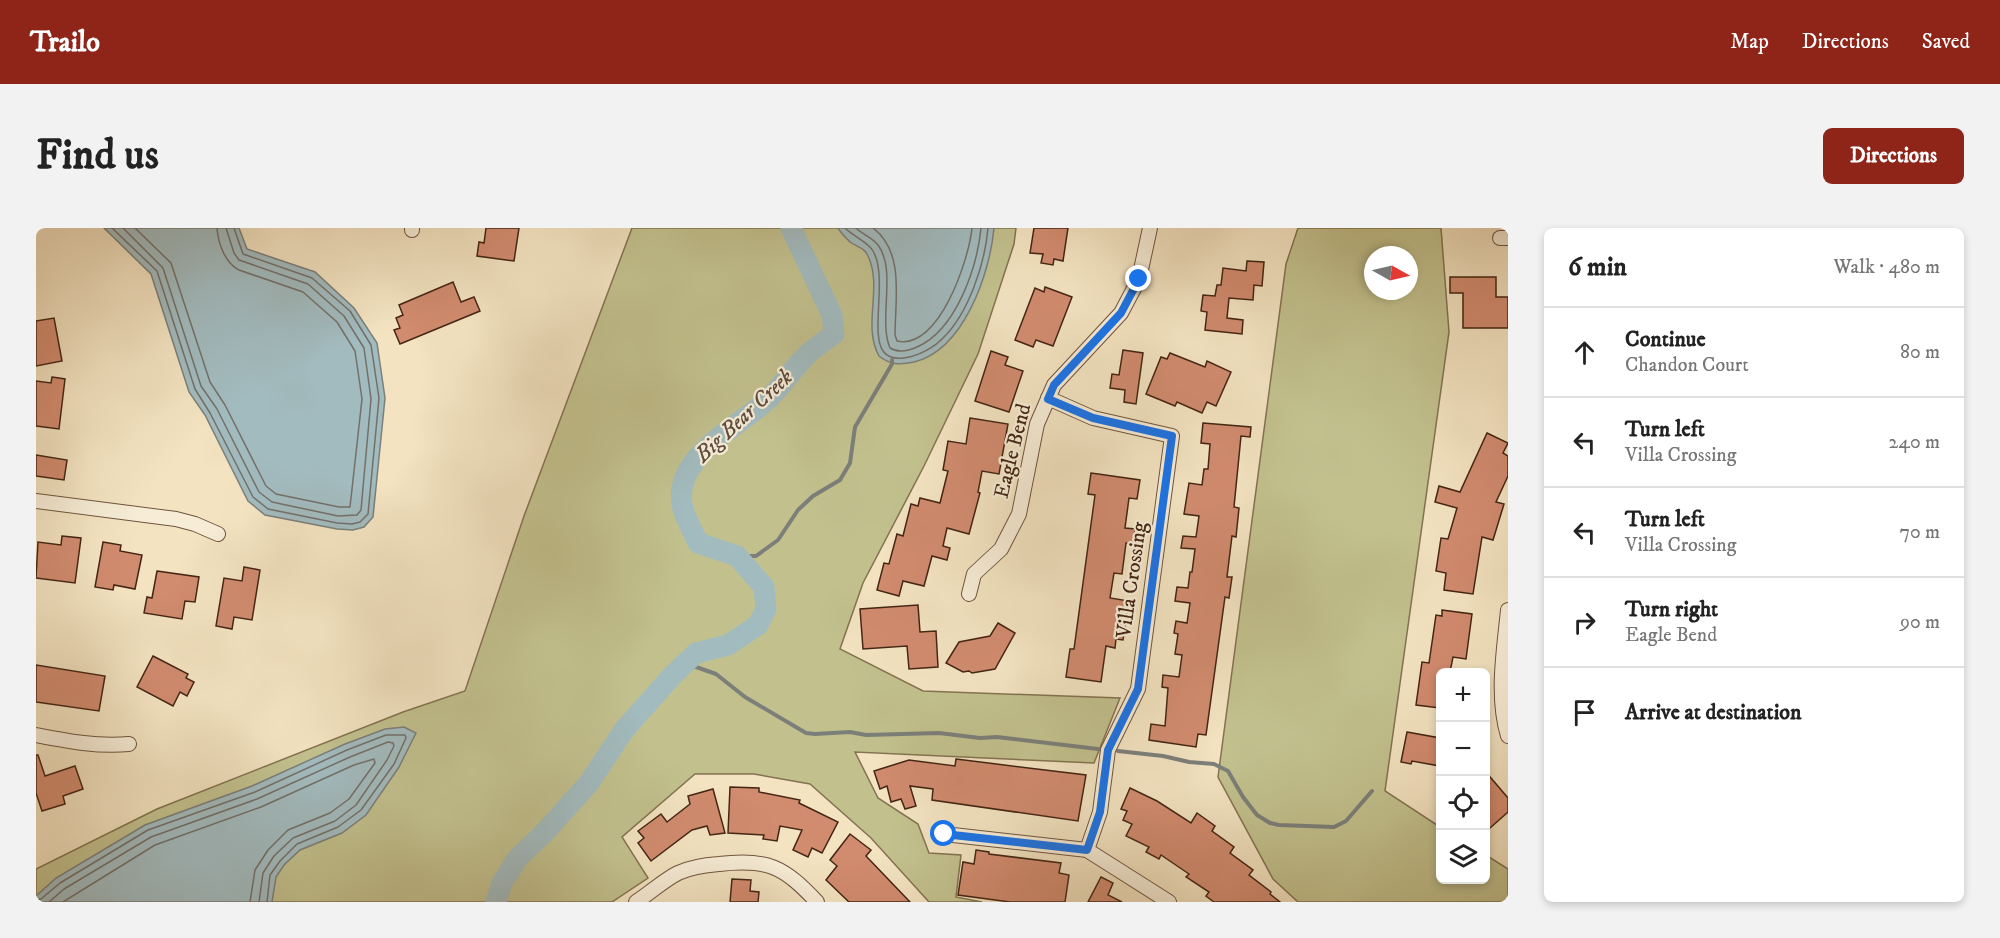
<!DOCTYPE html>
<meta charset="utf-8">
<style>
body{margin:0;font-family:"IM FELL DW Pica",serif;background:#f2f2f2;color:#222}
.controls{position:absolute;right:18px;bottom:18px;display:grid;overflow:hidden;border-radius:9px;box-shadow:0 3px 9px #0003}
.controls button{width:54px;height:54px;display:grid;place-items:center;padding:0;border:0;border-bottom:2px solid #e0e0e0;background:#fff;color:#222;font:30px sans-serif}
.compass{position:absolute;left:1328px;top:18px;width:54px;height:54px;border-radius:50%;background:#fff;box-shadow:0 3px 9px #0003;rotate:98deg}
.stop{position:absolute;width:18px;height:18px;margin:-14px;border:4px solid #1a73e8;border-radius:50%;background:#fff}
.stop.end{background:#1a73e8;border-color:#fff;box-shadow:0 2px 6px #0008}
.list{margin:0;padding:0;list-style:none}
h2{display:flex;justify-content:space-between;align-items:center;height:78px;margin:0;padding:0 24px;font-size:26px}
h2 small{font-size:20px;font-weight:400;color:#767676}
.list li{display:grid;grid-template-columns:39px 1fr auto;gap:18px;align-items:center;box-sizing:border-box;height:90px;padding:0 24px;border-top:2px solid #e0e0e0}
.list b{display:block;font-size:22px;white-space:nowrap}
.list p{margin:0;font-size:20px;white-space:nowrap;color:#767676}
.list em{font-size:20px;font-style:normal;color:#767676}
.icon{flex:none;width:33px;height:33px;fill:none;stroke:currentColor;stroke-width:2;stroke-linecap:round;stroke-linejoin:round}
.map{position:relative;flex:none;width:1472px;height:674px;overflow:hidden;border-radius:9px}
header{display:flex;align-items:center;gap:36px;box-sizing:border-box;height:84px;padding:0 30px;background:#8f2418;color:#fff}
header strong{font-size:28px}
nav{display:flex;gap:33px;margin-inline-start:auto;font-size:21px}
.intro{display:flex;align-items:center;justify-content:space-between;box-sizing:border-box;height:144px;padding:0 36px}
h1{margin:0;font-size:42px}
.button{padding:15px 27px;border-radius:9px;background:#8f2418;color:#fff;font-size:21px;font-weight:700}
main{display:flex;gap:36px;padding:0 36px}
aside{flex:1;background:#fff;border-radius:9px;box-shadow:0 3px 9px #0003}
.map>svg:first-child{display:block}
.green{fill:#c2c18e;stroke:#837350;stroke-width:1.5;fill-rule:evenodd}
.water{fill:#a2bbbf;stroke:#7c7f7a;stroke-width:1.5}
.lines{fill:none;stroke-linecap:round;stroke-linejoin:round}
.shore{stroke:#737069;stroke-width:1.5}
.stream{stroke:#7c7f7a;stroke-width:4}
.river{stroke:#a2bbbf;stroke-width:21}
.building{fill:#d18b6f;stroke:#442513;stroke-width:1.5}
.street-casing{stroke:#70543e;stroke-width:16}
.street{stroke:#f7edd7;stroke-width:14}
.route{stroke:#1a73e8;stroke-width:8}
.labels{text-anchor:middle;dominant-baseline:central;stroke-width:4.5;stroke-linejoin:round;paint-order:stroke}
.street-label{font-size:21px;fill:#442513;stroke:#f7edd7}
.water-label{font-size:22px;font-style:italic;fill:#5c4a3e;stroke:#f7edd7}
</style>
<header>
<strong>Trailo</strong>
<nav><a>Map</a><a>Directions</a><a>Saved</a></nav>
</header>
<div class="intro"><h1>Find us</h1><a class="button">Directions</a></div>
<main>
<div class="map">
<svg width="1472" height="674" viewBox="0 0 1472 674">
<rect width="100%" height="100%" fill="#f3e3c1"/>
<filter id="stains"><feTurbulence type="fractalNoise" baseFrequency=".00333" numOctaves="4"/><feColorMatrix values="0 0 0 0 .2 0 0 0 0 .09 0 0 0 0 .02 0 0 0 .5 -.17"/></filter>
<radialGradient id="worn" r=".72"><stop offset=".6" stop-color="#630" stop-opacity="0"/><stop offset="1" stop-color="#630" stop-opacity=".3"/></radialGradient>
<g class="green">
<path d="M 596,0 L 980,0 L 978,16 L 942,126 L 888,238 L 827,355 L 804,421 L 887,463 L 1084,470 L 1058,535 L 819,524 L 842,570 L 882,596 L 893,625 L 925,627 L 920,669 L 946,674 L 893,674 L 835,610 L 774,556 L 718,546 L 659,546 L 586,609 L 612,650 L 576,674 L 0,674 L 0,641 L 121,581 L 367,484 L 429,463 L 488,288 Z"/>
<path d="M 1262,0 L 1405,0 L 1413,104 L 1349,563 L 1404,599 L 1404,652 L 1450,652 L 1450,627 L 1472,641 L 1472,674 L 1262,674 L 1237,651 L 1182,549 L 1250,36 ZM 1337,27 L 1373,27 L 1373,63 L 1337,63 Z"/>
</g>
<g class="water">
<path d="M 68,0 L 203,0 L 211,21 L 279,44 L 318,80 L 341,115 L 349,170 L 337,289 L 328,299 L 317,302 L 301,301 L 229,287 L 212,273 L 169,187 L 153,164 L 115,46 Z"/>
<path d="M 802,0 L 958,0 C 954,45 928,122 878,134 C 864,137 854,137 843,128 C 826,98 847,59 832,28 C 829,20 821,19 814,14 C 810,10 805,5 802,0 Z"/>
<path d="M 368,499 L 380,505 L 363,539 L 330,587 L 306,605 L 264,622 L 248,637 L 240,649 L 236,674 L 0,674 L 0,668 L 20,650 L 109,597 L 216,558 L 309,516 L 349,501 Z"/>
</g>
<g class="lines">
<g class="shore">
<path d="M 76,0 L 121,43 L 159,161 L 174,185 L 217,269 L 232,281 L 301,295 L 316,296 L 324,294 L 332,286 L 343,170 L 335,117 L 314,83 L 276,50 L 207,26 L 198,0"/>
<path d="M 87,0 L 127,40 L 165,158 L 181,181 L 223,264 L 236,274 L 302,288 L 321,287 L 325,282 L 335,171 L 328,120 L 308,88 L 272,56 L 203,32 L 198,25 L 190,0"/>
<path d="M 99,0 L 135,35 L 174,154 L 189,177 L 230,258 L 240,266 L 303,279 L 314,279 L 326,171 L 319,123 L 301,94 L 267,64 L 203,42 C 189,35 182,15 181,0"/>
<path d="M 809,0 C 818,9 832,14 837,23 C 852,49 834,104 847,123 C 852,130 860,131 868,130 C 882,128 898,120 908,109 C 933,84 949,35 952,0"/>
<path d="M 820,0 C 827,7 836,9 842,17 C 861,42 842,92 854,120 C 862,125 872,123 881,119 C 920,102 941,40 945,0"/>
<path d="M 837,0 C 869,24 859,72 859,107 L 861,113 C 903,123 933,31 936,0"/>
<path d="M 0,672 L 5,671 L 24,655 L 112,602 L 219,564 L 311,522 L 350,507 L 369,507 L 370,510 L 358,536 L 325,582 L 302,599 L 261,616 L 244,633 L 234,647 L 231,674"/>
<path d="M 13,674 L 28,661 L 115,609 L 221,571 L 314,529 L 352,514 L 357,515 L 358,518 L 351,532 L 320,577 L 299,593 L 257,610 L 238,628 L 227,645 L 223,674"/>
<path d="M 27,674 L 119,617 L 225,579 L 318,537 L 338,531 L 339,535 L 313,571 L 294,585 L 252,602 L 232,622 L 219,642 L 214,674"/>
</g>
<g class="stream">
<path d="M 701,328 L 720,328 L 742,312 L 762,282 L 777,268 L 804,252 L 814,235 L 819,199 L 856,136 L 856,132"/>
<path d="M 649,435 L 680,446 L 709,469 L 770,505 L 779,506 L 814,504 L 830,507 L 903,505 L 944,510 L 961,509 L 1062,521"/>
<path d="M 1082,523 L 1127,528 L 1153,534 L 1178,536 L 1192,543 L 1207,569 L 1221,587 L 1234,595 L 1243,597 L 1298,599 L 1310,593 L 1336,563"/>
</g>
<path class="river" d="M 460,674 L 466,655 L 482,630 L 508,605 L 553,555 L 588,502 L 636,448 L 660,425 L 692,417 L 722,397 L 730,381 L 728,359 L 701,328 L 662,315 C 657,304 651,293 647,281 C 634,231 699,201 729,174 C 744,161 755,143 769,129 C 778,120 788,113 798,106 L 796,87 L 755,0"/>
</g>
<g class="building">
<path d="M 450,0 L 483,0 L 478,33 L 441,28 L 443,14 L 448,15 Z"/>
<path d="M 998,0 L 1032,0 L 1027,33 L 1018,31 L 1017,37 L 1005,35 L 1007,26 L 994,25 Z"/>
<path d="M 1211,33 L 1228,34 L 1226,58 L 1218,57 L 1217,72 L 1193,70 L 1191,90 L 1207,92 L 1206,106 L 1169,102 L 1171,84 L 1165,83 L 1167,67 L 1179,68 L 1181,57 L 1185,57 L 1187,40 L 1210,43 Z"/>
<path d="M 1414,49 L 1460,49 L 1460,69 L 1472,69 L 1472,100 L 1427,100 L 1427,65 L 1414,65 Z"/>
<path d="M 417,54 L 425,74 L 438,69 L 444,83 L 364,116 L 358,102 L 364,100 L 360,90 L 367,87 L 363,77 Z"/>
<path d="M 1009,59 L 1036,69 L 1017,118 L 1000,112 L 997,119 L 979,112 L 999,60 L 1008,64 Z"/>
<path d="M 18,90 L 26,133 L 0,138 L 0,93 Z"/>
<path d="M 1087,122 L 1107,125 L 1100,176 L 1088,174 L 1089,162 L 1074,160 L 1076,146 L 1083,147 Z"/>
<path d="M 955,123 L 972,129 L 969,137 L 987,143 L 973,184 L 939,173 Z"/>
<path d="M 1134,125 L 1169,139 L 1171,133 L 1195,144 L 1180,178 L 1171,174 L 1166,185 L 1141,174 L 1139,178 L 1110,166 L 1125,129 L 1131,131 Z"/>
<path d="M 16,149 L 29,151 L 23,201 L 0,198 L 0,153 L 15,155 Z"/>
<path d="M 934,190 L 972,196 L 963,246 L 946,243 L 942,264 L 944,265 L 933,306 L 911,300 L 907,318 L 914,320 L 911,332 L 896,328 L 888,358 L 867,353 L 863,368 L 841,362 L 848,335 L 853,336 L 861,306 L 867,308 L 875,276 L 882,278 L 884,270 L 904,275 L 912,243 L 907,242 L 912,213 L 930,216 Z"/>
<path d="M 1167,195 L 1215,199 L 1214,209 L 1205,208 L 1198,279 L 1203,280 L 1200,309 L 1196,308 L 1191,349 L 1196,349 L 1193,370 L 1189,369 L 1170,507 L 1162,506 L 1160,519 L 1113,512 L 1115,496 L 1129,498 L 1132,460 L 1126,459 L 1127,447 L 1143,449 L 1146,427 L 1139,426 L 1142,406 L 1138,405 L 1140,393 L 1151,395 L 1154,375 L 1139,373 L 1141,359 L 1152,360 L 1154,344 L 1156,344 L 1159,321 L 1145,320 L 1147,308 L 1160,309 L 1163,288 L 1148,286 L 1153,255 L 1166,257 L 1168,241 L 1172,241 L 1174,216 L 1165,215 Z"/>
<path d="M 1451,205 L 1472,215 L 1467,225 L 1472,228 L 1472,248 L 1460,274 L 1468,276 L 1457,312 L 1446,309 L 1437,366 L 1408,362 L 1410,345 L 1400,343 L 1405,310 L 1412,311 L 1421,280 L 1399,274 L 1403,258 L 1424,264 Z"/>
<path d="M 0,227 L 31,232 L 28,252 L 0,248 Z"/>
<path d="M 1055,245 L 1104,252 L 1101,271 L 1093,270 L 1089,300 L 1099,301 L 1097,316 L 1090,315 L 1086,346 L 1078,345 L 1074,370 L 1093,373 L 1087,412 L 1080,411 L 1079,420 L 1070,418 L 1065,454 L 1030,449 L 1034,421 L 1038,421 L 1059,267 L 1052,266 Z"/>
<path d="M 26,308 L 45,310 L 39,355 L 0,350 L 2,314 L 25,317 Z"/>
<path d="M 67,314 L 85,317 L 84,323 L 106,327 L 99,361 L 78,357 L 77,362 L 59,359 Z"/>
<path d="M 208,339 L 224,342 L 216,392 L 198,389 L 196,401 L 180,398 L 188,350 L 206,353 Z"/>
<path d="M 121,343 L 163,349 L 159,374 L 149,373 L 146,391 L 108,385 L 111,369 L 116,370 Z"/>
<path d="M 882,377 L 884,404 L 900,403 L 902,439 L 873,441 L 871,418 L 827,421 L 824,381 Z"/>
<path d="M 1406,382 L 1436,386 L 1430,431 L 1417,429 L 1414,444 L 1404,444 L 1404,480 L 1380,477 L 1386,434 L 1393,435 L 1400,387 L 1406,388 Z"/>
<path d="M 962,395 L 979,405 L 959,441 L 936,445 L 933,443 L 927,444 L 910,435 L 923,414 L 954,408 Z"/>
<path d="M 117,428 L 152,446 L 150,450 L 158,454 L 151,468 L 144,464 L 137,478 L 101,459 Z"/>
<path d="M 0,437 L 69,448 L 63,483 L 0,474 Z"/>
<path d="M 1371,504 L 1404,510 L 1404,538 L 1376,533 L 1375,536 L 1365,534 Z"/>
<path d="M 0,527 L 2,527 L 9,548 L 39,538 L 47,561 L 27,568 L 29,576 L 6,583 L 0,565 Z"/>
<path d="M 920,531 L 1050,547 L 1042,593 L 896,572 L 897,561 L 874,558 L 880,578 L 869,581 L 865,571 L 855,574 L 851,558 L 844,561 L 838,543 L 873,532 L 919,538 Z"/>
<path d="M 1449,543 L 1472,570 L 1472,584 L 1454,600 L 1449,594 Z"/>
<path d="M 694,559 L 723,560 L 723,564 L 764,572 L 763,575 L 802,594 L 786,625 L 776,620 L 772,629 L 757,622 L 766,602 L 744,598 L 741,613 L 727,611 L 728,607 L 692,605 Z"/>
<path d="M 1094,560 L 1121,573 L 1155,595 L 1161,585 L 1179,598 L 1176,603 L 1198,619 L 1194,625 L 1217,642 L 1213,647 L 1235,664 L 1234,666 L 1244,674 L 1178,674 L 1170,668 L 1173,664 L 1150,649 L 1153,646 L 1125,627 L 1123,631 L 1110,624 L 1113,619 L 1090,608 L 1096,596 L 1087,592 L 1091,583 L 1085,581 Z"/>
<path d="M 677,561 L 689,605 L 674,607 L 671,598 L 656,602 L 615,633 L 602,615 L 608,610 L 602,603 L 625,586 L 631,594 L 654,576 L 652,568 Z"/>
<path d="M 814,606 L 835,622 L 830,628 L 874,674 L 813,674 L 790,652 L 801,638 L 794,632 Z"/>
<path d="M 940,622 L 953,624 L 953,626 L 1025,635 L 1023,645 L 1033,647 L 1029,674 L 974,674 L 922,667 L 927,634 L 938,636 Z"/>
<path d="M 1065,649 L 1077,655 L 1072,667 L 1086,674 L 1052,674 Z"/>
<path d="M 696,651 L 715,652 L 714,663 L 723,664 L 722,674 L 694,674 Z"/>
</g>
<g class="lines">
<defs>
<g id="street">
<path d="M 376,0 L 376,2"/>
<path d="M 1464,10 L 1472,10"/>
<path d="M 1012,170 L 1057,190 L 1136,208 L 1102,461 L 1072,522 L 1064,584 L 1051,622"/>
<path d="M 0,273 L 140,291 L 159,296 L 182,306"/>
<path d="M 933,366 L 938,346 L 965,321 L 983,286 L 1001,196 L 1018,157 L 1085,85 L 1103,51 L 1114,0"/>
<path d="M 1472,382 C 1468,423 1460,468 1472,508"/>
<path d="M 0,507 C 31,513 61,519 93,516"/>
<path d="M 908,606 L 1051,622 L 1133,674"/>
<path d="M 600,674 C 614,665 628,652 642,645 C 655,639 669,637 683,636 C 732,630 748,639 781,674"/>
</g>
</defs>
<use href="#street" class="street-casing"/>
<use href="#street" class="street"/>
</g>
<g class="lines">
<path class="route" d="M 908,606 L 1051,622 L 1064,584 L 1072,522 L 1102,461 L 1136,208 L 1057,190 L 1012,171 L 1018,157 L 1085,85 L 1103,51"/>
</g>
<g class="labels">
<g class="street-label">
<text transform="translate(977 223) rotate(-76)">Eagle Bend</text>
<text transform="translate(1096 352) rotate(-82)">Villa Crossing</text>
</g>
<g class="water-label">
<text transform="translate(708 188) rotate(-43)">Big Bear Creek</text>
</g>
</g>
<rect width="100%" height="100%" filter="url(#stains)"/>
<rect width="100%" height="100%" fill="url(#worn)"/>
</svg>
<div class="controls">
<button>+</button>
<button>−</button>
<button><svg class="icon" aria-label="locate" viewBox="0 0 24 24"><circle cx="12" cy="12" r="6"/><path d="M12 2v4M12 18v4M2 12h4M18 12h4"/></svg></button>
<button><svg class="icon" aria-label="layers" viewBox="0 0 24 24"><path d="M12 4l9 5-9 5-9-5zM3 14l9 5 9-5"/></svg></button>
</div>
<svg class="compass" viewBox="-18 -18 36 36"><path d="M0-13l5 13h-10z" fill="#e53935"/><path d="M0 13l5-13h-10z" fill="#767676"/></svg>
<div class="stop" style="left:908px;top:606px"></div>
<div class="stop end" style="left:1103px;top:51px"></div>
</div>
<aside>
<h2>6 min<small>Walk · 480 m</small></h2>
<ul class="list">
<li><svg class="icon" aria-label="ahead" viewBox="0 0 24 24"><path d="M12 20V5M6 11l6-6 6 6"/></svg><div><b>Continue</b><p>Chandon Court</p></div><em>80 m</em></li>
<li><svg class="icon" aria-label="left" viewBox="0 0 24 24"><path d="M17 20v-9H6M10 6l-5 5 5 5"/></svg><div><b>Turn left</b><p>Villa Crossing</p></div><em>240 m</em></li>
<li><svg class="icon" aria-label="left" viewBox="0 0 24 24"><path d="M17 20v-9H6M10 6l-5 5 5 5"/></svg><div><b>Turn left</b><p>Villa Crossing</p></div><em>70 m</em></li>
<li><svg class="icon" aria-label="right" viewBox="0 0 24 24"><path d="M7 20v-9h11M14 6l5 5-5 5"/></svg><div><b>Turn right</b><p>Eagle Bend</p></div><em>90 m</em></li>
<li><svg class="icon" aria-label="arrive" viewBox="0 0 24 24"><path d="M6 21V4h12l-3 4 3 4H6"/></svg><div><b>Arrive at destination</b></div></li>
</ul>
</aside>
</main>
